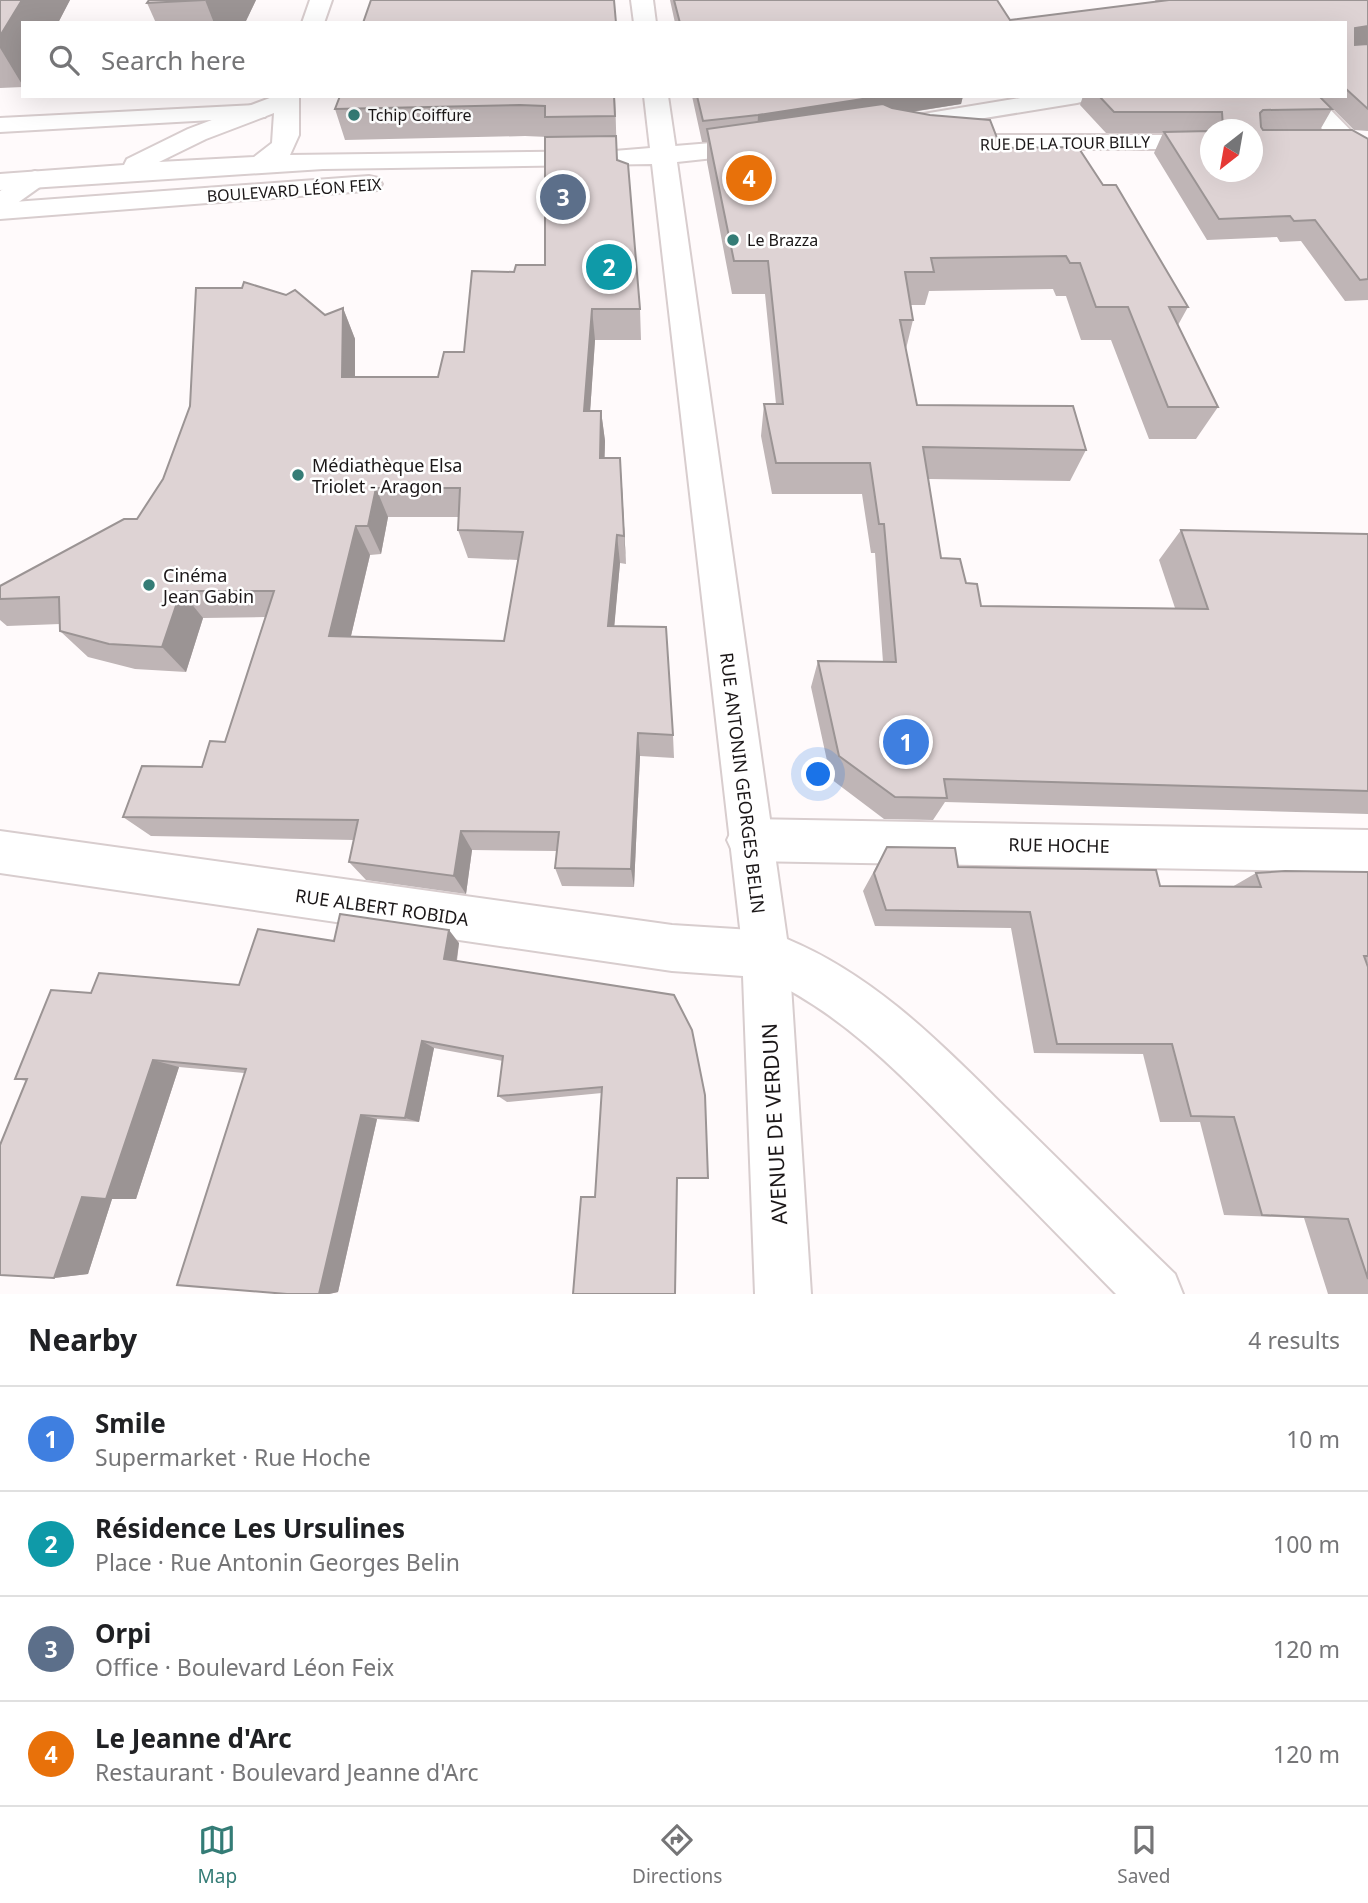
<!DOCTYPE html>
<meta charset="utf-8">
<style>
body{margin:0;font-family:"Noto Sans",sans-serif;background:#f6f6f6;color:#202124}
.compass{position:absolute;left:1200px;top:119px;width:63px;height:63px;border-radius:50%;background:#fff;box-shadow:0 7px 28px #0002;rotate:211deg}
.you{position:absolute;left:819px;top:775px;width:24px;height:24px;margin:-18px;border:5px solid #fff;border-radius:50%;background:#1a73e8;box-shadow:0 0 0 10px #1a73e833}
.badge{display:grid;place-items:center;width:46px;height:46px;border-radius:50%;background:#347c76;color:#fff;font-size:23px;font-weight:700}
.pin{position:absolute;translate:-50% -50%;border:4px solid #fff;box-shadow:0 2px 7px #0006}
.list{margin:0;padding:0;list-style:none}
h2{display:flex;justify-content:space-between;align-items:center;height:91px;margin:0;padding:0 28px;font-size:30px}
h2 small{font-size:23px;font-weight:400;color:#757577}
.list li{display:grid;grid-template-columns:46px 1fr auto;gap:21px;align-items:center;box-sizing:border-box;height:105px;padding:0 28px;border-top:2px solid #e0e0e0}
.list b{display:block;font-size:26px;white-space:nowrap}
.list p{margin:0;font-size:23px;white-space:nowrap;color:#757577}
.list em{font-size:23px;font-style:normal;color:#757577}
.icon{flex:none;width:38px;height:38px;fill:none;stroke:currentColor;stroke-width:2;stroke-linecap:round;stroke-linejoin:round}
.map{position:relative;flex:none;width:1368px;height:1294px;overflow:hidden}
.search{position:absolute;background:#fff;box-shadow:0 7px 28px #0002;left:21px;right:21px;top:21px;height:77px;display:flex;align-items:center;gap:18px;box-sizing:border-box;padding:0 24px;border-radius:0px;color:#757577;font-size:26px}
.sheet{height:511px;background:#fff}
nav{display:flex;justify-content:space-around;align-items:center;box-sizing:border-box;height:98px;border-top:2px solid #e0e0e0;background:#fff;font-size:19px;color:#757577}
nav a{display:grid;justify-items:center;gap:4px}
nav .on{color:#347c76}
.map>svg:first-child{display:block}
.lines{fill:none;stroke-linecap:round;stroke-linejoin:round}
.minor-casing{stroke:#d8cdce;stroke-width:4}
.major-casing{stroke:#d8cdce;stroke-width:4}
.minor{fill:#fff;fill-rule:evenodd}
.major{fill:#fff;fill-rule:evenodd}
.wall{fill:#bfb5b6;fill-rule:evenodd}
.shaded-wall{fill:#9b9494}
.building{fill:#ded3d4;stroke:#9b9494;stroke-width:2;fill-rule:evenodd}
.poi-dot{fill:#347c76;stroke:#fff;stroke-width:2.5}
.labels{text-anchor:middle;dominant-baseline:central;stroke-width:5;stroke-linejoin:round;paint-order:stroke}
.far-poi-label{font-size:16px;fill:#1b1718;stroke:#fff;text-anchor:start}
.far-street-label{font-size:16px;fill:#1b1718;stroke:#fff}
.poi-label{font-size:18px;fill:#1b1718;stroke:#fff;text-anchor:start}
.street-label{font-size:18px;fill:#1b1718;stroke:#fff}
.near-street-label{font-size:21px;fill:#1b1718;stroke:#fff}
</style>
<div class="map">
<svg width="1368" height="1294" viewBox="0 0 1368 1294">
<rect width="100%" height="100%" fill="#fffafb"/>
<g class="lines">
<defs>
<g id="minor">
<path d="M 631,0 L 653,0 L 656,23 L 634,23 Z"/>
<path d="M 644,96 L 668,96 L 677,157 L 673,162 L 664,165 L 655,162 L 651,157 Z"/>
<path d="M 1291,96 L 1317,96 L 1368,148 L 1368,171 L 1359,168 Z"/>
<path d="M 256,105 L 265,107 L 268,112 L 265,117 L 0,132 L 0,118 Z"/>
<path d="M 949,135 L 1210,135 L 1210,149 L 949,149 L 940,147 L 937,142 L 940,137 Z"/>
<path d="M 35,171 L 44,174 L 48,179 L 44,184 L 9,209 L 0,211 L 0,191 L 26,174 Z"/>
<path d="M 749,819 L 1368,830 L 1368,872 L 749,861 L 734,855 L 727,840 L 734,825 Z"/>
<path d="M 0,831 L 672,925 L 766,931 L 783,937 L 789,954 L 811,1294 L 755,1294 L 743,976 L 672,971 L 0,873 Z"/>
</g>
<g id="major">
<path d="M 310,0 L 332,0 L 324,23 L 302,23 Z"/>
<path d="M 275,96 L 299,96 L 299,135 L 290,155 L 614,151 L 760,139 L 769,141 L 772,146 L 769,151 L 760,153 L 677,162 L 787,939 C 876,976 941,1044 1008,1110 C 1064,1165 1119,1220 1175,1274 L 1183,1294 L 1116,1294 C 1066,1243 1016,1192 966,1141 C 900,1074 838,1007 749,971 L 743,954 L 652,164 L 323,169 L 0,190 L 0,174 L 124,165 L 127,159 L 188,129 ZM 274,113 L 272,143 L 254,157 L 159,162 L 206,139 Z"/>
<path d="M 1032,96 L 1089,96 L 1085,101 L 1077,103 L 899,132 L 890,130 L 887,125 L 890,120 L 899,118 Z"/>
<path d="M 369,176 L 378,178 L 382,184 L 378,190 L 0,219 L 0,203 Z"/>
</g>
</defs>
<use href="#minor" class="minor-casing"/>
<use href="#major" class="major-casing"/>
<use href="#minor" class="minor"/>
<use href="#major" class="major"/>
</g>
<g class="wall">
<path d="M 0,0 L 70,0 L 58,23 L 23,23 L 23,87 L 0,88 Z"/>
<path d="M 149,0 L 256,0 L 245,23 L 156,23 L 147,3 Z"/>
<path d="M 670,0 L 997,0 L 1010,20 L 1156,2 L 1155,0 L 1368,0 L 1368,131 L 1354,130 L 1320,96 L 1345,96 L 1345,23 L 675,23 Z"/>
<path d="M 340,96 L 615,96 L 617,160 L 640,309 L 641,340 L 595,340 L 590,411 L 601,411 L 605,441 L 604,458 L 622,487 L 626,564 L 620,563 L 614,626 L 673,735 L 674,758 L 640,756 L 634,887 L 562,886 L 555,868 L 557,851 L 472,850 L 466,894 L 366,880 L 349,862 L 354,840 L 151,836 L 123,817 L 202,767 L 225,742 L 265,617 L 203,618 L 186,672 L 135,669 L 88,657 L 60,631 L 60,624 L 7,626 L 0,620 L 0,586 L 137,519 L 325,315 L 343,308 L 355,339 L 355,377 L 438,377 L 464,352 L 514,272 L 545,265 L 548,137 L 525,136 L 345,140 L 335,109 ZM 388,517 L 459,517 L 458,530 L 468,558 L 518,560 L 504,641 L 351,636 L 370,555 L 381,554 Z"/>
<path d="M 692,96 L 963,96 L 961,104 L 912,112 L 1001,148 L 1103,185 L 1188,307 L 1178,325 L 1218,407 L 1196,439 L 1149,439 L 1111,340 L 1081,340 L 1066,296 L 1056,296 L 1053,289 L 929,291 L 925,305 L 911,305 L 913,320 L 906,349 L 917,405 L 1086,450 L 1070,481 L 928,479 L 941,558 L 966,583 L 981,606 L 1175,608 L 1159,560 L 1181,530 L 1368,534 L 1368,814 L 945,802 L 933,820 L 884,819 L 831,779 L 811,687 L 818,661 L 883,662 L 875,553 L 871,553 L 862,494 L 772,494 L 761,436 L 764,404 L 776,404 L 765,294 L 732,294 L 707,162 L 707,142 L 702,142 Z"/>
<path d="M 1083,96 L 1319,96 L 1332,109 L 1320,130 L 1368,139 L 1368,300 L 1345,301 L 1301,241 L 1280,242 L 1277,237 L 1207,240 L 1154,153 L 1163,133 L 1106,133 L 1080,105 ZM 1210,130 L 1252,130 L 1210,172 Z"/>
<path d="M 887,847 L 958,867 L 1160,886 L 1232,887 L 1256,873 L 1368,872 L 1368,963 L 1367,964 L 1368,967 L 1368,1294 L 1328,1294 L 1304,1218 L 1224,1215 L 1200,1122 L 1160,1122 L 1143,1054 L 1034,1053 L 1011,928 L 875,926 L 863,891 Z"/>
<path d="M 334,941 L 459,943 L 457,961 L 708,1178 L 707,1179 L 677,1179 L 595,1197 L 602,1093 L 507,1102 L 498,1096 L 503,1061 L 434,1048 L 419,1122 L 377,1119 L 338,1292 L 329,1294 L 287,1294 L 244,1073 L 179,1067 L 136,1199 L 112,1199 L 88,1274 L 54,1278 L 27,1081 L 15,1079 L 91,993 L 239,985 Z"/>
</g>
<g class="shaded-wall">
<path d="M 22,0 L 70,0 L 58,23 L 23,23 L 23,86 L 0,48 L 0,36 Z"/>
<path d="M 205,0 L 256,0 L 245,23 L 214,23 Z"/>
<path d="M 1368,26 L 1368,45 L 1345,48 L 1355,28 Z"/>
<path d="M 882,96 L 963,96 L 961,104 L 757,136 L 758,115 Z"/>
<path d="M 343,308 L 355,339 L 355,407 L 342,377 Z"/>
<path d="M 592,309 L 595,340 L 588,442 L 584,411 Z"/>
<path d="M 601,411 L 605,441 L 604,487 L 600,458 Z"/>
<path d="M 620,458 L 622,487 L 626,564 L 624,536 Z"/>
<path d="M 376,488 L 388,517 L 381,554 L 368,526 Z"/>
<path d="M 356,526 L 370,555 L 345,661 L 329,636 Z"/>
<path d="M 617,535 L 620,563 L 612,652 L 608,626 Z"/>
<path d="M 181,591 L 203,618 L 186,672 L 162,647 Z"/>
<path d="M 638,733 L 640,756 L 634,887 L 631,869 Z"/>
<path d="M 461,831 L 472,850 L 466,894 L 454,876 Z"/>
<path d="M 449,930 L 459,943 L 455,970 L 444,959 Z"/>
<path d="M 422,1041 L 434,1048 L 419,1122 L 405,1118 Z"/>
<path d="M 153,1060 L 179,1067 L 136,1199 L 112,1199 L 88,1274 L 54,1278 L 82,1197 Z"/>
<path d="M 361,1115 L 377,1119 L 338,1292 L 329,1294 L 319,1294 Z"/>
</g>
<g class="building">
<path d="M 0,0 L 22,0 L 0,36 Z"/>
<path d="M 149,0 L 205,0 L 147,3 Z"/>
<path d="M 371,0 L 614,0 L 616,23 L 363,23 Z"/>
<path d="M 674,0 L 997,0 L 1010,20 L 1169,0 L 1368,0 L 1368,26 L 1355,28 L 1355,45 L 1368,44 L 1368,109 L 1345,88 L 1345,23 L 680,23 Z"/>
<path d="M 340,96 L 614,96 L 615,116 L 545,117 L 545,106 L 520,105 L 335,109 Z"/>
<path d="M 697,96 L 882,96 L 758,115 L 703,121 Z"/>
<path d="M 1099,96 L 1319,96 L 1332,109 L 1263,110 L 1260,113 L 1261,127 L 1263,130 L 1352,130 L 1368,139 L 1368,279 L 1360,280 L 1315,220 L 1294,221 L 1290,216 L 1219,219 L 1164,132 L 1210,131 L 1210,172 L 1252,172 L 1252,130 L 1222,130 L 1223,128 L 1222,112 L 1114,112 Z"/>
<path d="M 883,104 L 892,108 L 930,115 L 990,120 L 1001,148 L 1078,147 L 1103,185 L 1116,185 L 1188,307 L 1169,307 L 1218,407 L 1168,407 L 1128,307 L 1096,307 L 1080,263 L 1070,263 L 1066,256 L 931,258 L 934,272 L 905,272 L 913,320 L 900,320 L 917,405 L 1073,406 L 1086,450 L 923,447 L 941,558 L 960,559 L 966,583 L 977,584 L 981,606 L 1208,609 L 1181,530 L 1368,534 L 1368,791 L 944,779 L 947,798 L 895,797 L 839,756 L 818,661 L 896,662 L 884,524 L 879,524 L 870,463 L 776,463 L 764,404 L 783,404 L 768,261 L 734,261 L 707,129 Z"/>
<path d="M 616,136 L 617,160 L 628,164 L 640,309 L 592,309 L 584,411 L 601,411 L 600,458 L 620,458 L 624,536 L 617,535 L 608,626 L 666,627 L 673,735 L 638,733 L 631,869 L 555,868 L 559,832 L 461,831 L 454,876 L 349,862 L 358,820 L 123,817 L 142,766 L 202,767 L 210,741 L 225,742 L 274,591 L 181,591 L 162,647 L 109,644 L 60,631 L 59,597 L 0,599 L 0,586 L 124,519 L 137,519 L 163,479 L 190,406 L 196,288 L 242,288 L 244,282 L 286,295 L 295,290 L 325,315 L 343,308 L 342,377 L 438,377 L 444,352 L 464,352 L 472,271 L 514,272 L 516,265 L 545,265 L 545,137 ZM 376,488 L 460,488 L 458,530 L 523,532 L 504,641 L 329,636 L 356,526 L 368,526 Z"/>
<path d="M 887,847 L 955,848 L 958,867 L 1156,870 L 1160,886 L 1261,887 L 1256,873 L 1285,871 L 1368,872 L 1368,956 L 1364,956 L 1368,967 L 1368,1279 L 1348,1219 L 1262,1215 L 1234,1117 L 1191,1116 L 1172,1044 L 1057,1044 L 1030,912 L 886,910 L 874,873 Z"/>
<path d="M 340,914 L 449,930 L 444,959 L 674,995 L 692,1030 L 705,1095 L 708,1178 L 677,1178 L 675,1294 L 573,1294 L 581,1197 L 595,1197 L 602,1087 L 498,1096 L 503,1056 L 422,1041 L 405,1118 L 361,1115 L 319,1294 L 287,1294 L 177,1285 L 246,1069 L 153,1060 L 106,1199 L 82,1197 L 54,1278 L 0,1275 L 0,1145 L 27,1079 L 15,1079 L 51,990 L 91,993 L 99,973 L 239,985 L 258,929 L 334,941 Z"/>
</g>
<g class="poi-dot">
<circle cx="354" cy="115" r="7"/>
<circle cx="733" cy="240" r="7"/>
<circle cx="298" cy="475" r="7"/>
<circle cx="149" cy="585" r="7"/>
</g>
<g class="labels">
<g class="far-poi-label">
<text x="368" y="115">Tchip Coiffure</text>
<text x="747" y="240">Le Brazza</text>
</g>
<g class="far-street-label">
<text transform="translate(1065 143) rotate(-1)">RUE DE LA TOUR BILLY</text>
<text transform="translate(294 190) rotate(-4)">BOULEVARD LÉON FEIX</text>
</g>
<g class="poi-label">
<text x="312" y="465">Médiathèque Elsa<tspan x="312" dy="21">Triolet - Aragon</tspan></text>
<text x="163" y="575">Cinéma<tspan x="163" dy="21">Jean Gabin</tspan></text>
</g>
<g class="street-label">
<text transform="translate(743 783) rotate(83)">RUE ANTONIN GEORGES BELIN</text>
<text transform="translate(1059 845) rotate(1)">RUE HOCHE</text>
<text transform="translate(382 907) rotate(8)">RUE ALBERT ROBIDA</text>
</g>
<g class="near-street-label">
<text transform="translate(774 1124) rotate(-93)">AVENUE DE VERDUN</text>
</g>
</g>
</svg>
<svg class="compass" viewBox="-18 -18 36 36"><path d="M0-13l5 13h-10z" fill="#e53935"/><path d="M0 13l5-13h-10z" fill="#757577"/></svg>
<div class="you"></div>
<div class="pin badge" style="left:906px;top:742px;background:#3f7fe0">1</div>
<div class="pin badge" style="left:609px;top:267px;background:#0f9aa8">2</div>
<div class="pin badge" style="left:563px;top:197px;background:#5c6f8a">3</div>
<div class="pin badge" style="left:749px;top:178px;background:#e8710a">4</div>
<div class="search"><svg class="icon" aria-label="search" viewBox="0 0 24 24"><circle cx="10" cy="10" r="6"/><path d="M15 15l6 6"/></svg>Search here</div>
</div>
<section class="sheet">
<h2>Nearby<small>4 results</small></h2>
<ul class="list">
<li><span class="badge" style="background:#3f7fe0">1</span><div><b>Smile</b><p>Supermarket · Rue Hoche</p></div><em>10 m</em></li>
<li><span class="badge" style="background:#0f9aa8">2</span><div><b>Résidence Les Ursulines</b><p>Place · Rue Antonin Georges Belin</p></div><em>100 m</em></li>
<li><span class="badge" style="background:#5c6f8a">3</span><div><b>Orpi</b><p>Office · Boulevard Léon Feix</p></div><em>120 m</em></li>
<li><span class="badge" style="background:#e8710a">4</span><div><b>Le Jeanne d'Arc</b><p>Restaurant · Boulevard Jeanne d'Arc</p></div><em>120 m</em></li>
</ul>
</section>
<nav>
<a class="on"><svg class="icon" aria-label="map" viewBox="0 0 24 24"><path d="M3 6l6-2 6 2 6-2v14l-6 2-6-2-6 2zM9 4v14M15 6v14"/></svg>Map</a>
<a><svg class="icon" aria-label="directions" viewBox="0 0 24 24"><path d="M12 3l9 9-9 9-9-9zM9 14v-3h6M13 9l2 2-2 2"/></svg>Directions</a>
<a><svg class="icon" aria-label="saved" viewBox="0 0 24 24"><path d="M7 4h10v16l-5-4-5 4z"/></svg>Saved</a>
</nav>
